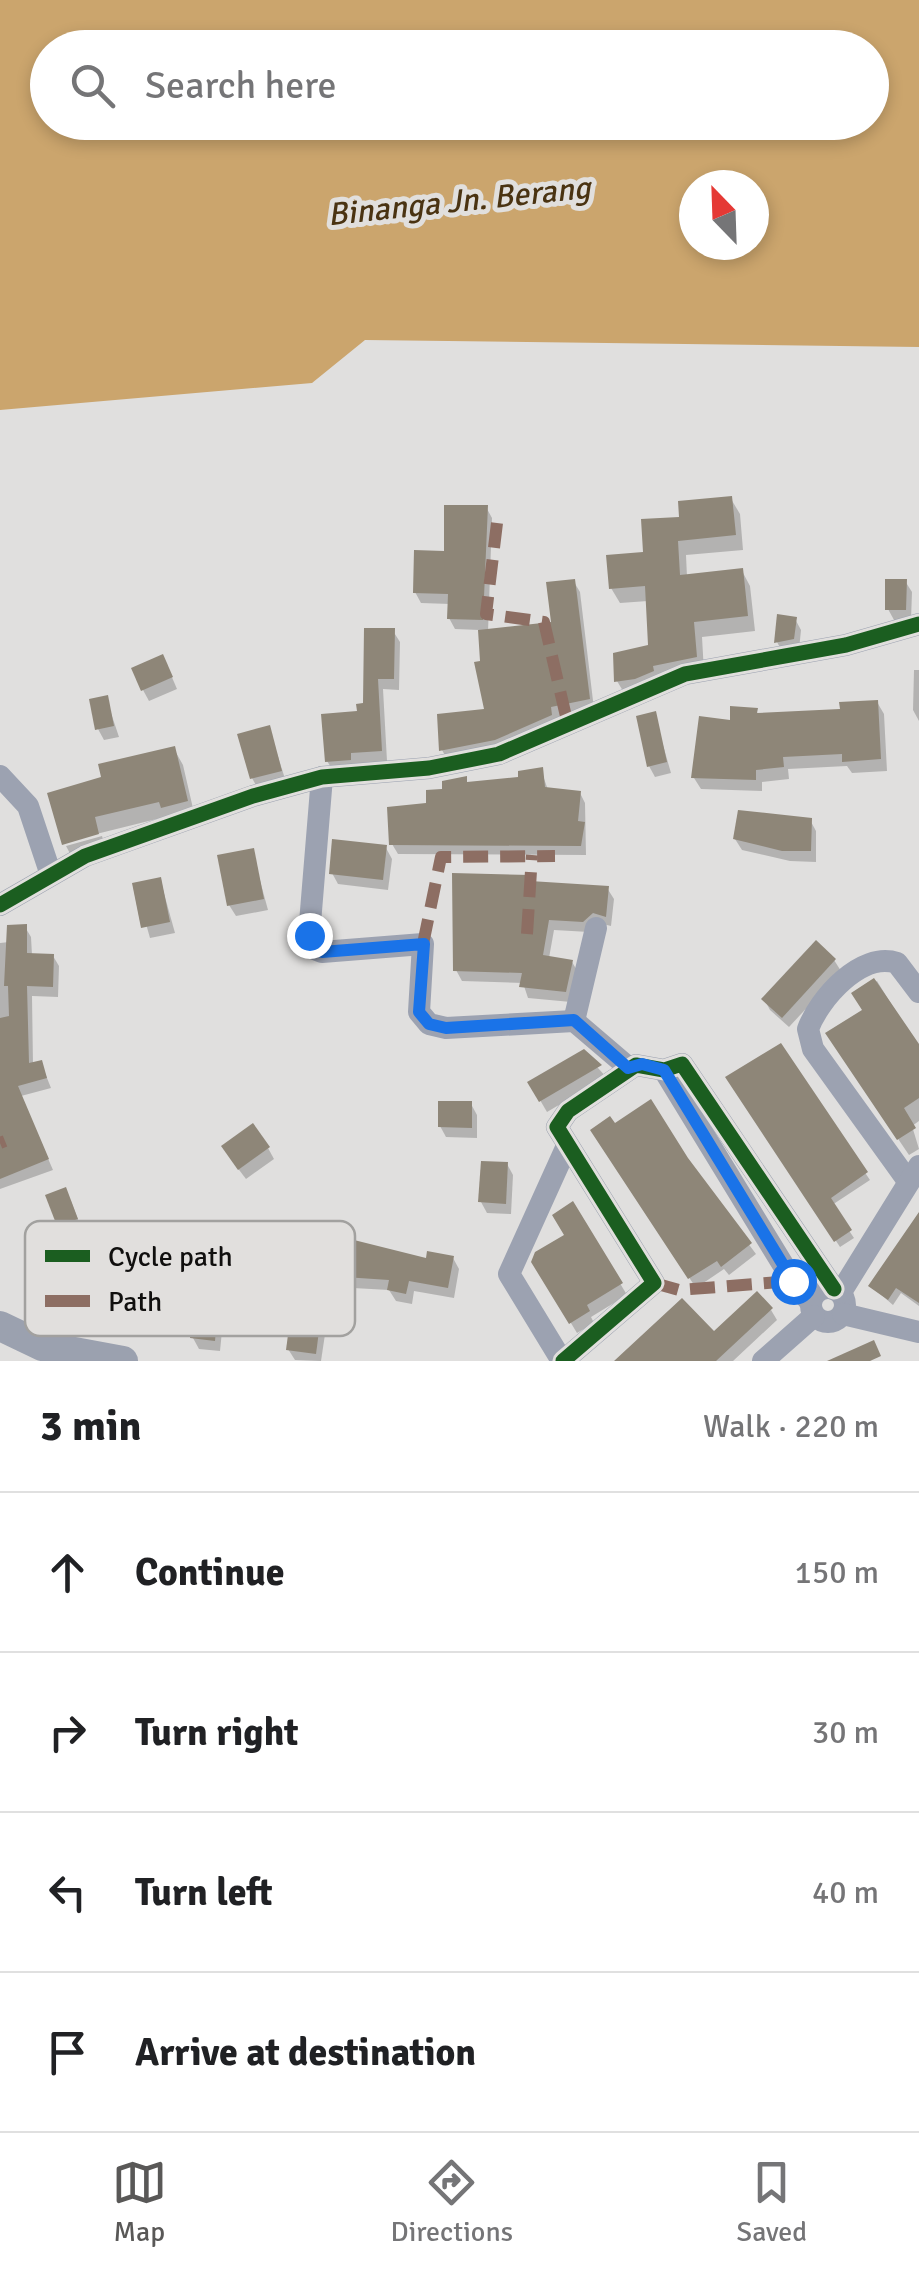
<!DOCTYPE html>
<meta charset="utf-8">
<style>
body{margin:0;font-family:Signika,sans-serif;background:#f2f2f2;color:#202124}
.compass{position:absolute;left:679px;top:170px;width:90px;height:90px;border-radius:50%;background:#fff;box-shadow:0 5px 15px #0003;rotate:337deg}
.stop{position:absolute;width:30px;height:30px;margin:-22px;border:8px solid #1a73e8;border-radius:50%;background:#fff}
.stop.end{background:#1a73e8;border-color:#fff;box-shadow:0 2px 10px #0008}
.list{margin:0;padding:0;list-style:none}
h2{display:flex;justify-content:space-between;align-items:center;height:130px;margin:0;padding:0 40px;font-size:42px}
h2 small{font-size:32px;font-weight:400;color:#757577}
.list li{display:grid;grid-template-columns:65px 1fr auto;gap:30px;align-items:center;box-sizing:border-box;height:160px;padding:0 40px;border-top:2px solid #e0e0e0}
.list b{display:block;font-size:38px;white-space:nowrap}
.list em{font-size:32px;font-style:normal;color:#757577}
.icon{flex:none;width:55px;height:55px;fill:none;stroke:currentColor;stroke-width:2;stroke-linecap:round;stroke-linejoin:round}
.map{position:relative;flex:none;width:919px;height:1361px;overflow:hidden}
.search{position:absolute;background:#fff;box-shadow:0 5px 15px #0003;left:30px;right:30px;top:30px;height:110px;display:flex;align-items:center;gap:25px;box-sizing:border-box;padding:0 35px;border-radius:55px;color:#757577;font-size:38px}
.sheet{height:770px;background:#fff}
nav{display:flex;justify-content:space-around;align-items:center;box-sizing:border-box;height:140px;border-top:2px solid #e0e0e0;background:#fff;font-size:28px;color:#757577}
nav a{display:grid;justify-items:center;gap:5px}
nav .on{color:#595857}
.map>svg:first-child{display:block}
.water{fill:#cba56d;fill-rule:evenodd}
.shadow{fill:#0003}
.building{fill:#8e8678}
.lines{fill:none;stroke-linecap:round;stroke-linejoin:round}
.minor{stroke:#9ca2b1;stroke-width:22}
.secondary{stroke:#9ba1af;stroke-width:30}
.quiet{stroke:#8d6e63;stroke-width:12;stroke-dasharray:25 12;stroke-linecap:butt}
.cycleway-casing{stroke:#e1dfdd;stroke-width:21}
.cycleway{stroke:#1b5e20;stroke-width:15}
.route{stroke:#1a73e8;stroke-width:12}
.labels{text-anchor:middle;dominant-baseline:central;stroke-width:10;stroke-linejoin:round;paint-order:stroke}
.water-label{font-size:32px;font-style:italic;fill:#4a3312;stroke:#e1dfdd}
.key{fill:#e1dfdd;stroke:#a2a19f;stroke-width:2.5}
.key-label{font-size:28px;fill:#100f0e}
</style>
<div class="map">
<svg width="919" height="1361" viewBox="0 0 919 1361">
<rect width="100%" height="100%" fill="#e0dfde"/>
<path class="water" d="M 0,0 L 919,0 L 919,347 L 365,340 L 312,383 L 0,410 ZM 48,48 L 872,48 L 872,122 L 48,122 ZM 694,185 L 754,185 L 754,245 L 694,245 Z"/>
<g class="shadow">
<path d="M 731,499 L 740,514 L 743,550 L 686,555 L 687,577 L 742,571 L 750,586 L 755,631 L 702,637 L 704,672 L 626,696 L 617,681 L 651,647 L 648,601 L 620,603 L 611,588 L 682,519 Z"/>
<path d="M 486,507 L 492,518 L 488,632 L 554,624 L 574,582 L 580,592 L 594,709 L 448,761 L 442,750 L 488,711 L 480,630 L 455,629 L 449,618 L 450,604 L 421,603 L 415,592 Z"/>
<path d="M 905,581 L 912,592 L 911,620 L 894,620 L 888,609 Z"/>
<path d="M 795,619 L 801,630 L 799,650 L 783,653 L 777,642 Z"/>
<path d="M 393,631 L 400,642 L 399,690 L 383,689 L 387,761 L 334,772 L 327,761 L 365,706 Z"/>
<path d="M 168,668 L 177,689 L 149,701 L 143,690 Z"/>
<path d="M 914,670 L 919,670 L 919,721 L 913,710 Z"/>
<path d="M 106,698 L 119,737 L 104,740 L 98,729 Z"/>
<path d="M 877,702 L 884,714 L 887,771 L 852,773 L 847,766 L 788,769 L 789,779 L 762,782 L 762,791 L 701,789 L 694,778 L 732,723 L 756,710 L 759,716 L 842,711 Z"/>
<path d="M 654,714 L 671,773 L 655,777 L 649,766 Z"/>
<path d="M 269,728 L 286,782 L 258,789 L 252,778 Z"/>
<path d="M 174,749 L 183,765 L 195,817 L 169,816 L 64,842 L 104,779 Z"/>
<path d="M 541,770 L 548,790 L 580,793 L 585,803 L 586,855 L 398,854 L 392,844 L 429,806 L 465,779 L 468,784 L 521,780 Z"/>
<path d="M 810,820 L 816,831 L 816,862 L 790,861 L 742,850 L 735,839 Z"/>
<path d="M 102,836 L 106,850 L 73,859 L 66,846 Z"/>
<path d="M 386,848 L 392,859 L 388,890 L 338,884 L 332,873 Z"/>
<path d="M 252,851 L 268,910 L 236,916 L 229,905 Z"/>
<path d="M 529,877 L 533,884 L 607,888 L 614,899 L 611,926 L 599,923 L 589,932 L 554,930 L 549,958 L 572,962 L 578,972 L 571,1002 L 528,998 L 523,983 L 462,981 L 456,970 Z"/>
<path d="M 160,879 L 175,933 L 150,938 L 135,885 Z"/>
<path d="M 25,927 L 31,937 L 32,955 L 53,956 L 59,966 L 58,997 L 32,996 L 33,1065 L 41,1063 L 51,1088 L 21,1096 L 53,1170 L 0,1189 L 0,943 L 9,942 Z"/>
<path d="M 834,960 L 841,971 L 789,1027 L 770,1010 L 764,999 Z"/>
<path d="M 877,981 L 919,1049 L 919,1121 L 912,1126 L 919,1149 L 909,1155 L 838,1050 L 865,1011 L 855,994 Z"/>
<path d="M 780,1047 L 870,1180 L 832,1205 L 854,1238 L 840,1247 L 729,1078 Z"/>
<path d="M 584,1052 L 606,1077 L 547,1112 L 530,1083 Z"/>
<path d="M 471,1104 L 477,1115 L 477,1138 L 446,1137 L 440,1126 Z"/>
<path d="M 614,1126 L 686,1160 L 756,1254 L 729,1275 L 724,1269 L 696,1288 L 599,1140 Z"/>
<path d="M 268,1148 L 274,1159 L 246,1179 L 230,1158 Z"/>
<path d="M 507,1164 L 513,1175 L 511,1214 L 487,1213 L 481,1202 Z"/>
<path d="M 71,1201 L 82,1230 L 73,1233 L 79,1250 L 64,1256 L 59,1225 Z"/>
<path d="M 573,1205 L 627,1295 L 591,1317 L 594,1323 L 577,1333 L 534,1262 L 567,1236 Z"/>
<path d="M 919,1216 L 919,1306 L 901,1293 L 893,1305 L 871,1286 Z"/>
<path d="M 162,1231 L 168,1241 L 167,1258 L 193,1260 L 199,1270 L 195,1308 L 217,1310 L 223,1321 L 220,1351 L 199,1349 L 193,1338 L 195,1318 L 165,1315 L 164,1321 L 129,1316 L 128,1329 L 108,1326 L 102,1316 L 145,1278 Z"/>
<path d="M 453,1258 L 459,1269 L 454,1298 L 414,1291 L 412,1304 L 396,1301 L 389,1290 L 353,1288 L 346,1277 Z"/>
<path d="M 321,1310 L 327,1321 L 321,1361 L 295,1360 L 288,1349 Z"/>
<path d="M 771,1310 L 777,1320 L 733,1361 L 617,1361 L 713,1335 Z"/>
</g>
<g class="building">
<path d="M 732,496 L 736,535 L 678,541 L 680,575 L 743,568 L 748,616 L 694,622 L 697,657 L 653,666 L 654,671 L 635,679 L 614,682 L 613,653 L 648,645 L 645,586 L 609,589 L 606,555 L 643,552 L 641,519 L 679,517 L 678,501 Z"/>
<path d="M 444,505 L 488,505 L 483,620 L 447,619 L 448,594 L 413,593 L 414,550 L 444,551 Z"/>
<path d="M 575,579 L 590,699 L 551,707 L 552,715 L 495,740 L 439,751 L 437,714 L 484,709 L 474,662 L 480,661 L 478,630 L 551,622 L 546,582 Z"/>
<path d="M 885,579 L 907,579 L 906,610 L 885,610 Z"/>
<path d="M 777,614 L 797,617 L 794,639 L 774,643 Z"/>
<path d="M 364,628 L 395,628 L 394,679 L 378,679 L 382,751 L 351,753 L 351,760 L 325,762 L 321,714 L 357,711 L 356,704 L 363,703 Z"/>
<path d="M 163,654 L 173,677 L 141,691 L 131,668 Z"/>
<path d="M 108,695 L 114,726 L 95,730 L 89,699 Z"/>
<path d="M 878,700 L 881,759 L 842,762 L 842,754 L 783,757 L 784,767 L 756,770 L 756,780 L 691,778 L 699,716 L 730,720 L 730,706 L 758,708 L 757,713 L 840,709 L 839,702 Z"/>
<path d="M 656,711 L 667,762 L 647,767 L 636,716 Z"/>
<path d="M 270,725 L 282,771 L 250,779 L 237,734 Z"/>
<path d="M 175,746 L 188,801 L 161,808 L 159,802 L 95,817 L 99,834 L 62,845 L 47,793 L 101,777 L 98,764 Z"/>
<path d="M 543,767 L 545,787 L 581,791 L 578,821 L 585,822 L 581,846 L 389,845 L 387,807 L 426,803 L 426,790 L 442,789 L 442,781 L 467,776 L 467,782 L 518,777 L 518,771 Z"/>
<path d="M 738,810 L 812,818 L 811,851 L 782,851 L 733,839 Z"/>
<path d="M 332,839 L 387,845 L 383,880 L 329,874 Z"/>
<path d="M 254,848 L 264,899 L 227,906 L 217,855 Z"/>
<path d="M 452,873 L 530,875 L 530,881 L 609,886 L 606,917 L 593,913 L 583,922 L 549,920 L 543,955 L 573,960 L 566,992 L 519,987 L 522,973 L 453,971 Z"/>
<path d="M 161,877 L 170,922 L 141,928 L 132,883 Z"/>
<path d="M 27,924 L 27,953 L 54,954 L 53,987 L 27,986 L 29,1063 L 42,1060 L 47,1078 L 18,1086 L 49,1159 L 0,1179 L 0,1018 L 9,1016 L 8,986 L 4,986 L 7,925 Z"/>
<path d="M 816,940 L 836,959 L 782,1018 L 761,999 Z"/>
<path d="M 874,978 L 919,1044 L 919,1098 L 904,1108 L 916,1128 L 897,1140 L 825,1033 L 862,1010 L 851,993 Z"/>
<path d="M 781,1043 L 868,1172 L 831,1198 L 852,1230 L 834,1242 L 725,1077 Z"/>
<path d="M 584,1049 L 602,1065 L 539,1102 L 527,1082 Z"/>
<path d="M 651,1099 L 688,1158 L 752,1243 L 721,1267 L 717,1261 L 688,1279 L 590,1130 L 610,1116 L 615,1123 Z"/>
<path d="M 438,1101 L 472,1101 L 472,1128 L 438,1127 Z"/>
<path d="M 253,1123 L 270,1147 L 238,1170 L 221,1146 Z"/>
<path d="M 481,1161 L 508,1162 L 506,1204 L 478,1202 Z"/>
<path d="M 66,1187 L 78,1219 L 57,1226 L 45,1195 Z"/>
<path d="M 573,1201 L 623,1283 L 587,1305 L 590,1311 L 569,1324 L 531,1262 L 535,1252 L 564,1235 L 552,1215 Z"/>
<path d="M 919,1212 L 919,1303 L 896,1288 L 888,1300 L 868,1286 Z"/>
<path d="M 346,1238 L 426,1258 L 427,1251 L 454,1256 L 448,1288 L 409,1281 L 406,1294 L 387,1290 L 389,1280 L 344,1277 Z"/>
<path d="M 757,1291 L 773,1308 L 716,1361 L 614,1361 L 682,1298 L 714,1331 Z"/>
<path d="M 292,1304 L 322,1308 L 316,1354 L 286,1350 Z"/>
<path d="M 194,1306 L 218,1308 L 215,1341 L 190,1338 Z"/>
<path d="M 874,1340 L 881,1356 L 870,1361 L 827,1361 Z"/>
</g>
<g class="lines">
<g class="minor">
<path d="M 0,776 L 28,806 L 50,872"/>
<path d="M 322,777 L 309,935 L 312,948 L 322,952 L 423,944 L 419,1012 L 429,1024 L 446,1028 L 574,1021 L 628,1067"/>
<path d="M 0,905 L 85,856 L 253,796 L 322,777 L 429,768 L 499,754 L 685,674 L 846,645 L 919,624"/>
<path d="M 574,1021 L 596,928"/>
<path d="M 664,1070 L 793,1281 L 811,1303"/>
<path d="M 908,1181 L 813,1049 L 808,1029 C 819,999 861,951 897,963 L 919,992"/>
<circle cx="828" cy="1305" r="17"/>
<path d="M 841,1292 L 919,1166"/>
<path d="M 843,1314 L 919,1332"/>
<path d="M 562,1361 L 509,1274 L 566,1148"/>
<path d="M 563,1361 L 654,1283 L 557,1127 L 568,1111 L 636,1065 L 664,1070 L 682,1064 L 834,1289"/>
<path d="M 763,1361 L 814,1316"/>
</g>
<path class="secondary" d="M 0,1326 L 42,1346 L 123,1361"/>
<g class="quiet">
<path d="M 497,523 L 486,614 L 544,622 L 568,725"/>
<path d="M 527,934 L 532,855"/>
<path d="M 423,944 L 441,857 L 555,856"/>
<path d="M 0,1143 L 5,1141"/>
<path d="M 654,1283 L 679,1290 L 793,1281"/>
</g>
<defs>
<g id="cycleway">
<path d="M 0,905 L 85,856 L 253,796 L 322,777 L 429,768 L 499,754 L 685,674 L 846,645 L 919,624"/>
<path d="M 563,1361 L 654,1283 L 557,1127 L 568,1111 L 636,1065 L 664,1070 L 682,1064 L 834,1289"/>
</g>
</defs>
<use href="#cycleway" class="cycleway-casing"/>
<use href="#cycleway" class="cycleway"/>
</g>
<g class="lines">
<path class="route" d="M 309,935 L 312,948 L 322,952 L 424,944 L 419,1012 L 429,1024 L 446,1028 L 574,1020 L 628,1068 L 642,1064 L 664,1070 L 793,1281"/>
</g>
<g class="labels">
<g class="water-label">
<text transform="translate(459 201) rotate(-6)">Binanga Jn. Berang</text>
</g>
</g>
<rect x="25" y="1221" width="330" height="115" rx="15" class="key"/>
<rect x="45" y="1250" width="45" height="12" fill="#1b5e20"/>
<rect x="45" y="1295" width="45" height="12" fill="#8d6e63"/>
<g class="key-label">
<text x="108" y="1266">Cycle path</text>
<text x="108" y="1311">Path</text>
</g>
</svg>
<svg class="compass" viewBox="-18 -18 36 36"><path d="M0-13l5 13h-10z" fill="#e53935"/><path d="M0 13l5-13h-10z" fill="#757577"/></svg>
<div class="stop" style="left:793px;top:1281px"></div>
<div class="stop end" style="left:309px;top:935px"></div>
<div class="search"><svg class="icon" aria-label="search" viewBox="0 0 24 24"><circle cx="10" cy="10" r="6"/><path d="M15 15l6 6"/></svg>Search here</div>
</div>
<section class="sheet">
<h2>3 min<small>Walk · 220 m</small></h2>
<ul class="list">
<li><svg class="icon" aria-label="ahead" viewBox="0 0 24 24"><path d="M12 20V5M6 11l6-6 6 6"/></svg><div><b>Continue</b></div><em>150 m</em></li>
<li><svg class="icon" aria-label="right" viewBox="0 0 24 24"><path d="M7 20v-9h11M14 6l5 5-5 5"/></svg><div><b>Turn right</b></div><em>30 m</em></li>
<li><svg class="icon" aria-label="left" viewBox="0 0 24 24"><path d="M17 20v-9H6M10 6l-5 5 5 5"/></svg><div><b>Turn left</b></div><em>40 m</em></li>
<li><svg class="icon" aria-label="arrive" viewBox="0 0 24 24"><path d="M6 21V4h12l-3 4 3 4H6"/></svg><div><b>Arrive at destination</b></div></li>
</ul>
</section>
<nav>
<a class="on"><svg class="icon" aria-label="map" viewBox="0 0 24 24"><path d="M3 6l6-2 6 2 6-2v14l-6 2-6-2-6 2zM9 4v14M15 6v14"/></svg>Map</a>
<a><svg class="icon" aria-label="directions" viewBox="0 0 24 24"><path d="M12 3l9 9-9 9-9-9zM9 14v-3h6M13 9l2 2-2 2"/></svg>Directions</a>
<a><svg class="icon" aria-label="saved" viewBox="0 0 24 24"><path d="M7 4h10v16l-5-4-5 4z"/></svg>Saved</a>
</nav>
